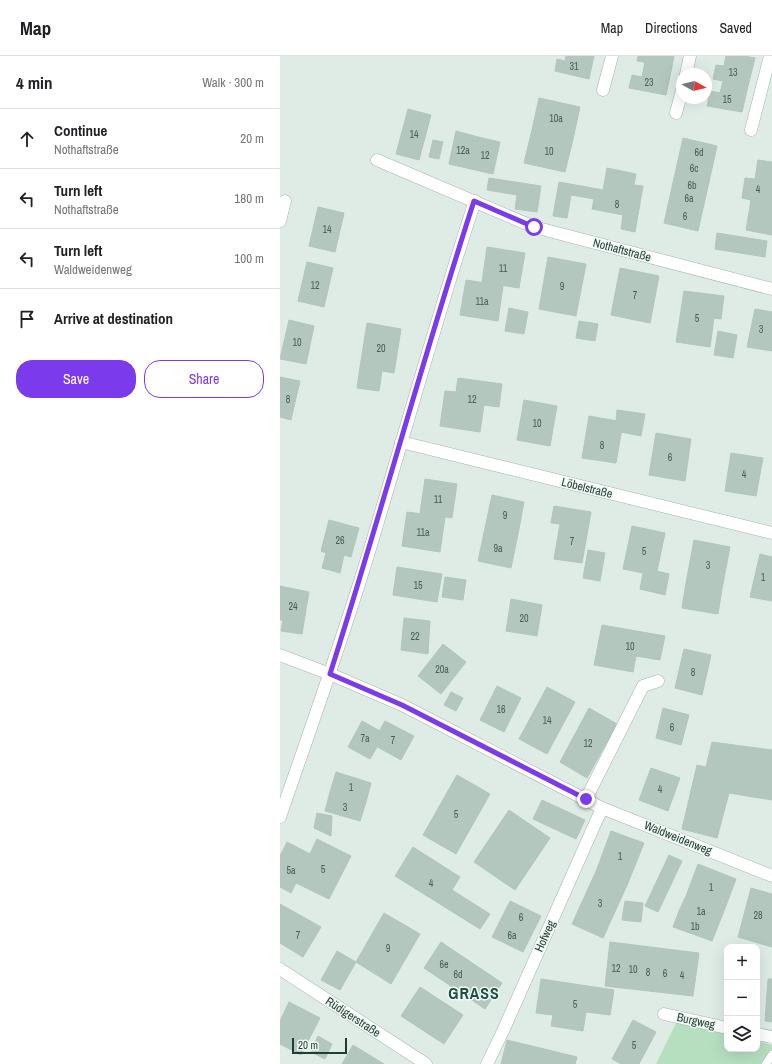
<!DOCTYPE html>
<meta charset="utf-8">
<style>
body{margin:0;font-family:"Archivo Narrow",sans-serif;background:#f2f2f2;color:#202124}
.controls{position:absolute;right:12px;bottom:12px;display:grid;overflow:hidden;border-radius:8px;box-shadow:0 4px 16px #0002}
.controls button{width:36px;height:36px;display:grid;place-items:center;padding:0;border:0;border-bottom:1px solid #e0e0e0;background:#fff;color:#202124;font:20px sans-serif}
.compass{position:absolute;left:396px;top:12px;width:36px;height:36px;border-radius:50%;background:#fff;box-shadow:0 4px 16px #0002;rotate:98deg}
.scale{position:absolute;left:12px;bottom:10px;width:55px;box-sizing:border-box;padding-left:4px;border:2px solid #1f3d34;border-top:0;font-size:11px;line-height:14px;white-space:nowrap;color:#1f3d34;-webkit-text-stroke:3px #f0f8f4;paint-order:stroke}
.stop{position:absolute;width:12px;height:12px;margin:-9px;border:3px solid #7c3aed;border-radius:50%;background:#fff}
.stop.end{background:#7c3aed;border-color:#fff;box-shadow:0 1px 4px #0008}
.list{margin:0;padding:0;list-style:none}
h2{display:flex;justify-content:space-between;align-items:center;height:52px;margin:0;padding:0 16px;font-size:17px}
h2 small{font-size:13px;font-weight:400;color:#757577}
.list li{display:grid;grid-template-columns:26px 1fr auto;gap:12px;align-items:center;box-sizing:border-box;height:60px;padding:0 16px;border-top:1px solid #e0e0e0}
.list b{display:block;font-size:15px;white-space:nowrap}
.list p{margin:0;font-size:13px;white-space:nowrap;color:#757577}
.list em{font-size:13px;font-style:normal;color:#757577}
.actions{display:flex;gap:8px;padding:12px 16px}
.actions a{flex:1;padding:9px 0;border:1px solid #7c3aed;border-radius:16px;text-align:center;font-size:14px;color:#7c3aed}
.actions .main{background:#7c3aed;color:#fff}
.icon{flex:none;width:22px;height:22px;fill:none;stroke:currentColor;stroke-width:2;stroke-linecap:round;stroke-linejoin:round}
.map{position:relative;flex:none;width:492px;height:1008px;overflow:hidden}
header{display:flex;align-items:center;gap:24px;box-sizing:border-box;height:56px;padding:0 20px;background:#fff;border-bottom:1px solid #e0e0e0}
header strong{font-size:19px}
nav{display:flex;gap:22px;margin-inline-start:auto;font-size:14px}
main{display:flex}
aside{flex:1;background:#fff}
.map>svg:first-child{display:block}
.green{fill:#b6dfc0}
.building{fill:#b4c7bf;stroke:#b1c6bd}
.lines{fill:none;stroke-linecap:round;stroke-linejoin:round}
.lane-casing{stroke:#a2b4ad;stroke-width:9}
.street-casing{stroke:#a2b4ad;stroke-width:13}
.lane{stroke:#fff;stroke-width:8}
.street{stroke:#fff;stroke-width:12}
.route{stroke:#7c3aed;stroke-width:5}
.labels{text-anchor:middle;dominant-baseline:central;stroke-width:3;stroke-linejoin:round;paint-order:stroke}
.number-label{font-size:10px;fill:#446057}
.street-label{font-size:12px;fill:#1f3d34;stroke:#f0f8f4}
.district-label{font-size:16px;font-weight:bold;letter-spacing:1px;fill:#1a5041;stroke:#f0f8f4}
</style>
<header>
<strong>Map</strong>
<nav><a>Map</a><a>Directions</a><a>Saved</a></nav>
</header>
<main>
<aside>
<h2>4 min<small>Walk · 300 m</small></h2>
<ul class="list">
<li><svg class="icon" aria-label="ahead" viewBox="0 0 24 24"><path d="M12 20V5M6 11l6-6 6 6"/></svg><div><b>Continue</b><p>Nothaftstraße</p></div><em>20 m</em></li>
<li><svg class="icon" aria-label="left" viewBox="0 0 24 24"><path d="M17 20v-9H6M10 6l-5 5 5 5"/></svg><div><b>Turn left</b><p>Nothaftstraße</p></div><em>180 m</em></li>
<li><svg class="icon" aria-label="left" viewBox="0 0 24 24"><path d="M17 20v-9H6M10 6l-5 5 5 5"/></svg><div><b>Turn left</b><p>Waldweidenweg</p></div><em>100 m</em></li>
<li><svg class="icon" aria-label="arrive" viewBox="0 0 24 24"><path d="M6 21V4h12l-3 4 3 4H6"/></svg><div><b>Arrive at destination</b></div></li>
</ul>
<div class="actions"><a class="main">Save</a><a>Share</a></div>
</aside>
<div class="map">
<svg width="492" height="1008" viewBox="0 0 492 1008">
<rect width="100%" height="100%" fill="#dfece6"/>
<path class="green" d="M 396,967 L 447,978 L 447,993 L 477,993 L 477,985 L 492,989 L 492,1008 L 376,1008 Z"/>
<g class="building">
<path d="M 286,0 L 314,0 L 309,23 L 275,15 L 277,3 L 285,5 Z"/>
<path d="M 358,0 L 394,0 L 392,11 L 357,5 Z"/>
<path d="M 446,0 L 464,0 L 475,2 L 468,30 L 433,23 L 436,9 L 444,10 Z"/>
<path d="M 365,6 L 392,11 L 386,39 L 349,32 L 352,19 L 362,21 Z"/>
<path d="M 443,25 L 468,30 L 462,56 L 427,50 L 430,35 L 440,37 Z"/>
<path d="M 259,42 L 300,51 L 293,83 L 252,74 Z"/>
<path d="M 128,53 L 151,59 L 139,104 L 116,98 Z"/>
<path d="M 252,74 L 293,83 L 285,116 L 244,107 Z"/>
<path d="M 176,75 L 198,81 L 191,113 L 169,108 Z"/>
<path d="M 198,81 L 220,86 L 213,118 L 191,113 Z"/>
<path d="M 403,82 L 437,90 L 418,175 L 384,167 Z"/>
<path d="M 153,84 L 163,86 L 159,103 L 149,101 Z"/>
<path d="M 478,104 L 492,106 L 492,179 L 466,174 L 471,144 L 462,142 L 465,122 L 475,123 Z"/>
<path d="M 327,112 L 356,118 L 354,129 L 363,130 L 355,176 L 341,173 L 343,159 L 312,153 L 314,143 L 291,139 L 287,162 L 273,160 L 279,126 L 323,134 Z"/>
<path d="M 209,122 L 261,130 L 257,156 L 235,153 L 237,139 L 207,134 Z"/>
<path d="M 38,151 L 64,157 L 55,196 L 29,190 Z"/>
<path d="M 437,177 L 487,185 L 485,201 L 435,193 Z"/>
<path d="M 207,191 L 245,197 L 239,232 L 202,226 Z"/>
<path d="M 268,201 L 306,208 L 296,260 L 259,253 Z"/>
<path d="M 27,206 L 53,212 L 44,251 L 18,245 Z"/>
<path d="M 340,212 L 379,220 L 370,267 L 331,259 Z"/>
<path d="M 186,224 L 223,230 L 218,265 L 180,259 Z"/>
<path d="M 404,235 L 444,240 L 441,263 L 434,262 L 430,291 L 396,286 Z"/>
<path d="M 229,252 L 248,256 L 244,278 L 225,275 Z"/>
<path d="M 475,253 L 492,256 L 492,295 L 467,291 Z"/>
<path d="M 9,264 L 34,270 L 26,308 L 0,303 Z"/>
<path d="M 299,265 L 318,268 L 315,285 L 296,282 Z"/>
<path d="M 87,267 L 121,273 L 114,317 L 80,311 Z"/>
<path d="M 438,275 L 457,279 L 453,302 L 434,299 Z"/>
<path d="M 80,311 L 102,315 L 99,335 L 77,332 Z"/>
<path d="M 0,321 L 20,325 L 11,364 L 0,361 Z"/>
<path d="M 178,322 L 222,328 L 219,351 L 204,349 L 200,376 L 160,370 L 165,335 L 176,336 Z"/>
<path d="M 244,344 L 277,350 L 270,390 L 237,384 Z"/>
<path d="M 337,354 L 365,358 L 361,380 L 341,376 L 343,366 L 336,365 Z"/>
<path d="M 309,360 L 343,366 L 336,407 L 302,402 Z"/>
<path d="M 376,377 L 411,383 L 405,425 L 369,419 Z"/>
<path d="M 451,397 L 483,402 L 476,440 L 445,435 Z"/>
<path d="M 145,423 L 177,428 L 172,462 L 140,457 Z"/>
<path d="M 212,439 L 244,446 L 238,478 L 205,472 Z"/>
<path d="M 274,450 L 311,456 L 302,507 L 274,503 L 280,468 L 271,467 Z"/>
<path d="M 127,456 L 165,461 L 160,496 L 122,490 Z"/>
<path d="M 49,464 L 79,472 L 71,501 L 64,499 L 60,517 L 42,512 L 46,497 L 41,495 Z"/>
<path d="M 352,470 L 385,477 L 377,515 L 389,518 L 385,539 L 360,533 L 363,517 L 343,513 Z"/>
<path d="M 205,472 L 238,478 L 231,512 L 198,505 Z"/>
<path d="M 414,484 L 450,491 L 442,533 L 406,527 Z"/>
<path d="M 308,494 L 325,497 L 320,525 L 303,522 Z"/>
<path d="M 480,498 L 492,501 L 492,545 L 470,541 Z"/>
<path d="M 117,511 L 162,518 L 157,546 L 113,539 Z"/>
<path d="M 165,521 L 186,524 L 183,544 L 162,541 Z"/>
<path d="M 406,527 L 442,533 L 438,558 L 402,552 Z"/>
<path d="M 0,530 L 29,536 L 22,578 L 1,575 L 3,564 L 0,564 Z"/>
<path d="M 231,543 L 262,549 L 257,580 L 226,575 Z"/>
<path d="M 124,562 L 150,565 L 148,598 L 121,594 Z"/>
<path d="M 322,569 L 385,580 L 380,604 L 356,600 L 353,616 L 314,609 Z"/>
<path d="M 163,588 L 186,606 L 161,638 L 138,620 Z"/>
<path d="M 404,593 L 431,599 L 422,639 L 395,632 Z"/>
<path d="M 217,630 L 241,642 L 224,676 L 200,664 Z"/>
<path d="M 267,631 L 295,646 L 267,698 L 239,683 Z"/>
<path d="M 171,636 L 183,642 L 176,655 L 164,649 Z"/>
<path d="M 309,652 L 337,668 L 307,722 L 280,706 Z"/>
<path d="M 383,652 L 409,659 L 401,689 L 376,682 Z"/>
<path d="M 82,665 L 100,675 L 92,688 L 97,691 L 90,703 L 68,691 Z"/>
<path d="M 105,665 L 134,680 L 121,704 L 92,688 Z"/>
<path d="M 432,686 L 492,694 L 492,744 L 449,737 L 437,782 L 402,773 L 417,709 L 426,711 Z"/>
<path d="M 371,712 L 400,722 L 388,755 L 359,744 Z"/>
<path d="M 56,716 L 91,727 L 86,746 L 50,736 Z"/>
<path d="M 177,719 L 210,738 L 176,798 L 143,779 Z"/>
<path d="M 50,736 L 86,746 L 80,765 L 45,755 Z"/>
<path d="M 262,744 L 305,764 L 296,783 L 253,763 Z"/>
<path d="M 229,754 L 270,782 L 235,834 L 194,806 Z"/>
<path d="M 37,757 L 52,760 L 51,780 L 34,772 Z"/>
<path d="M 331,775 L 364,787 L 348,827 L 317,813 Z"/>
<path d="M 37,783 L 71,800 L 49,843 L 16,827 Z"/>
<path d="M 7,786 L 30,798 L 11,837 L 0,831 L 0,800 Z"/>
<path d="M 133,791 L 180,821 L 172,834 L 210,858 L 200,873 L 115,820 Z"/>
<path d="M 389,799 L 402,805 L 378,856 L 365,850 Z"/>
<path d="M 418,808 L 456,823 L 444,855 L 406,840 Z"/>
<path d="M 317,813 L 348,827 L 323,882 L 292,868 Z"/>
<path d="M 471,832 L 492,838 L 492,891 L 458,881 Z"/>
<path d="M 406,840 L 444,855 L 438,870 L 399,855 Z"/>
<path d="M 230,845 L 261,860 L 252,878 L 221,863 Z"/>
<path d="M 345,845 L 363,847 L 361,866 L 342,864 Z"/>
<path d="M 0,848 L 41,871 L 23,901 L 0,887 Z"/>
<path d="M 399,855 L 438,870 L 432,885 L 393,871 Z"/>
<path d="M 104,857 L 140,878 L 111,928 L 76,906 Z"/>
<path d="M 221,863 L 252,878 L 243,896 L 212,881 Z"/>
<path d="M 161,886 L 222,927 L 205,953 L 144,912 Z"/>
<path d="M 330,886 L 419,897 L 413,940 L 325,930 Z"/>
<path d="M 57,895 L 76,906 L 60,934 L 41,924 Z"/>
<path d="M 261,923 L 334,934 L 330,959 L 306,956 L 303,975 L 271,970 L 273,959 L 256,957 Z"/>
<path d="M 488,923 L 492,923 L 492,966 L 485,965 Z"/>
<path d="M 140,931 L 183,959 L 164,988 L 121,960 Z"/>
<path d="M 9,946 L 40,962 L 21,999 L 0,988 L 0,965 Z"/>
<path d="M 353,964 L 376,976 L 359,1008 L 341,1008 L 332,1003 Z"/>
<path d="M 38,980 L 52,988 L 45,1003 L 31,996 Z"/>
<path d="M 227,984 L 297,1001 L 295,1008 L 221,1008 Z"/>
<path d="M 73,989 L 104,1008 L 62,1008 Z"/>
</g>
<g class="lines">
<defs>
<path id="lane" d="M 486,1008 L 492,999"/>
<g id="street">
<path d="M 406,18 L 410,0"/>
<path d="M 323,34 L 332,0"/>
<path d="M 396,57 L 402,34"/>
<path d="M 471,74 L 490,0"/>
<path d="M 97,104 L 254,171 L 492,233"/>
<path d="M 0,165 L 5,145"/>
<path d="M 121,386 L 492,477"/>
<path d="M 0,599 L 50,618 L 122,649 L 322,752 L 492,820"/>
<path d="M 306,743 L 363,630 L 378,625"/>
<path d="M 0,761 C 29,677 59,593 85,509 C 122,388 155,266 195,145"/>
<path d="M 0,913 L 146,1008"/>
<path d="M 384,958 L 447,972"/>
<path d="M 477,978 L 492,981"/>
<path d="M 207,1008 L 223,975 L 322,752"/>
</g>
</defs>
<use href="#lane" class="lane-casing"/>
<use href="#street" class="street-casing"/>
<use href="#lane" class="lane"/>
<use href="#street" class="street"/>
</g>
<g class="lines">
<path class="route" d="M 254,171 L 194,145 C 143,302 100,461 50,618 L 122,649 L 306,743"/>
</g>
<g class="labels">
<g class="number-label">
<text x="294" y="10">31</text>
<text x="453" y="16">13</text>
<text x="369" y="26">23</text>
<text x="447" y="43">15</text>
<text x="276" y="62">10a</text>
<text x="134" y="78">14</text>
<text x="183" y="94">12a</text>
<text x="269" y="95">10</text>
<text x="419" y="96">6d</text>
<text x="205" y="99">12</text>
<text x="414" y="112">6c</text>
<text x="412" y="129">6b</text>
<text x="478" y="133">4</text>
<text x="409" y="142">6a</text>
<text x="337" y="148">8</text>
<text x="405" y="160">6</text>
<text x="47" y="173">14</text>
<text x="223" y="212">11</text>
<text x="35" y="229">12</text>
<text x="282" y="230">9</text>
<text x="355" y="239">7</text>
<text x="202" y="245">11a</text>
<text x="417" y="262">5</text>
<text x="481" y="273">3</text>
<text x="17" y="286">10</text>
<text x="101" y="292">20</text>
<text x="8" y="343">8</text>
<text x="192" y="343">12</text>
<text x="257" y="367">10</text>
<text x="322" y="389">8</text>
<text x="390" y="401">6</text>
<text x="464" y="418">4</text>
<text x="158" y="443">11</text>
<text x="225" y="459">9</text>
<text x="143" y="476">11a</text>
<text x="60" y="484">26</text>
<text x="292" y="485">7</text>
<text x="218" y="492">9a</text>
<text x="364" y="495">5</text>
<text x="428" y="509">3</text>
<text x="483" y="521">1</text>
<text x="138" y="529">15</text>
<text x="13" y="550">24</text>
<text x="244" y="562">20</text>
<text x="135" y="580">22</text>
<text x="350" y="590">10</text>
<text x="162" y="613">20a</text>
<text x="413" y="616">8</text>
<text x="221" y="653">16</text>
<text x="267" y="664">14</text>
<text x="392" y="671">6</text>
<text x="85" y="682">7a</text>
<text x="113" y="684">7</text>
<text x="308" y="687">12</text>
<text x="71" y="731">1</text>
<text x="380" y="733">4</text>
<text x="65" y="751">3</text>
<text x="176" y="758">5</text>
<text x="340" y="800">1</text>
<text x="43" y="813">5</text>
<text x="11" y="814">5a</text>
<text x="151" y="827">4</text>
<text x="431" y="831">1</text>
<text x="320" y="847">3</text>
<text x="421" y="855">1a</text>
<text x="478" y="859">28</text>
<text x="241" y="861">6</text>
<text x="415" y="870">1b</text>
<text x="18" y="879">7</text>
<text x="232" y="879">6a</text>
<text x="108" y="892">9</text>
<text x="164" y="908">6e</text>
<text x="336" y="912">12</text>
<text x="353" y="913">10</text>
<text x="368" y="916">8</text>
<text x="385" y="917">6</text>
<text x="178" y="918">6d</text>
<text x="402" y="919">4</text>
<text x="295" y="948">5</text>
<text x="354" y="989">5</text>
</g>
<g class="street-label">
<text transform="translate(342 194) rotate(15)">Nothaftstraße</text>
<text transform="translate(307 432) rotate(14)">Löbelstraße</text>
<text transform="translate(398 782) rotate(22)">Waldweidenweg</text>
<text transform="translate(265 880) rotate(-66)">Hofweg</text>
<text transform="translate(73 961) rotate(33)">Rüdigerstraße</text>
<text transform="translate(416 965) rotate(12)">Burgweg</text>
</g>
<g class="district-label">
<text x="194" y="937">GRASS</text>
</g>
</g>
</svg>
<div class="controls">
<button>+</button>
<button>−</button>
<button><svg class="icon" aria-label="layers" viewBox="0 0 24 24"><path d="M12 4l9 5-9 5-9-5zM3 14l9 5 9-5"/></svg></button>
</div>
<svg class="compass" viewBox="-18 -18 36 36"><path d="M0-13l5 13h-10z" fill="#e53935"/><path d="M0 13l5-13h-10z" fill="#757577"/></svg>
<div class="scale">20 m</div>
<div class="stop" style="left:254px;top:171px"></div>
<div class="stop end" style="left:306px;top:743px"></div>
</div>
</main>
